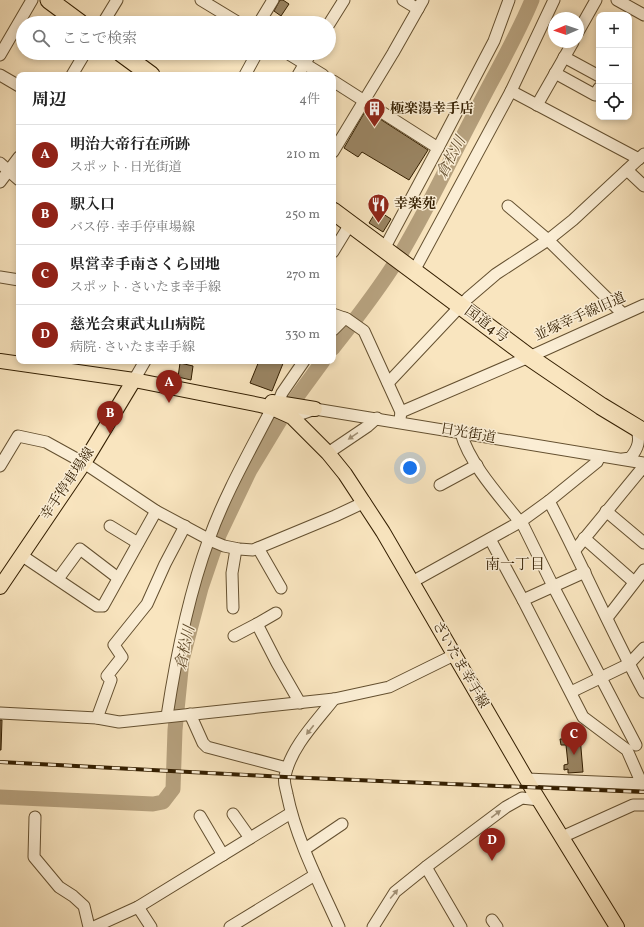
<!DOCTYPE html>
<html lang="ja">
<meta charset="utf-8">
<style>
body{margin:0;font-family:Vollkorn,"Noto Serif JP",serif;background:#f2f2f2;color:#222}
.controls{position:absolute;right:12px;top:12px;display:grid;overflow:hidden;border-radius:8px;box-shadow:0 2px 6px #0003}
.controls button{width:36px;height:36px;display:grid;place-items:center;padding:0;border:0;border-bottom:1px solid #e0e0e0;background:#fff;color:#222;font:20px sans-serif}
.compass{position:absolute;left:548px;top:12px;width:36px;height:36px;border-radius:50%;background:#fff;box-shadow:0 2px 6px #0003;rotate:268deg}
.you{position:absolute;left:410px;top:468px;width:14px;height:14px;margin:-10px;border:3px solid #fff;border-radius:50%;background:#1a73e8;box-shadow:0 0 0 6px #1a73e833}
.badge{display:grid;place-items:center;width:26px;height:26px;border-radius:50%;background:#8f2418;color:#fff;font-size:13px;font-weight:700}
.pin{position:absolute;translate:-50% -33px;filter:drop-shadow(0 1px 2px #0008)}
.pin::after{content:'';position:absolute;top:21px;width:14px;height:12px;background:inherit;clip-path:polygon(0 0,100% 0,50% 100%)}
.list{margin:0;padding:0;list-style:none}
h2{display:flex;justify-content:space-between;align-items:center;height:52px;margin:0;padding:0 16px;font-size:17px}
h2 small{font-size:13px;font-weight:400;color:#767676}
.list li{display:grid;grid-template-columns:26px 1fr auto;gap:12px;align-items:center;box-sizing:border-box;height:60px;padding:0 16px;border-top:1px solid #e0e0e0}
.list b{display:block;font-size:15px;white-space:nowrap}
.list p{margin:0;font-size:13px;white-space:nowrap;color:#767676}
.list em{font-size:13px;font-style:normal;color:#767676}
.icon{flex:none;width:22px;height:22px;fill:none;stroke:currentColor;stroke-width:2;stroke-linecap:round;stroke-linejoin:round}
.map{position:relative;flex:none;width:644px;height:927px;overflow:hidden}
.search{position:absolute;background:#fff;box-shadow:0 2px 6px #0003;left:16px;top:16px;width:320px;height:44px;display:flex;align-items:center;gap:10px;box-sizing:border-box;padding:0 14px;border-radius:22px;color:#767676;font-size:15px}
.panel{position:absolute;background:#fff;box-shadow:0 2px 6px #0003;left:16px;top:72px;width:320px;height:292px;border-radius:8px}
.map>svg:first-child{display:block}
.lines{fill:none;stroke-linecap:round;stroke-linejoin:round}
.river{stroke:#b6a17e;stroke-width:15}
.building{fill:#9a8563;stroke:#331e00}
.minor-casing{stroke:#645030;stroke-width:13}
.major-casing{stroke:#331e00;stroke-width:16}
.highway-casing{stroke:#331e00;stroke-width:19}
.minor{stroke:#fbeed5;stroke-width:11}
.major{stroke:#f9e5bf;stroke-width:14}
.highway{stroke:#f9e5bf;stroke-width:17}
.rail-casing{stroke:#331e00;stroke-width:4}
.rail{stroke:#fbeed5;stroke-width:2.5;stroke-dasharray:8;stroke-linecap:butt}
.oneway{fill:#a19075}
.labels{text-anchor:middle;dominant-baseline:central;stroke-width:3;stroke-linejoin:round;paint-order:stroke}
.poi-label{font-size:14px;font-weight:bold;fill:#331e00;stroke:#fbeed5;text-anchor:start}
.street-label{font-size:14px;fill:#331e00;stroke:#fbeed5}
.water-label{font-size:15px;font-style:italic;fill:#614c2c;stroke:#fbeed5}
.neighbourhood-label{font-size:15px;fill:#331e00;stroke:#fbeed5}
</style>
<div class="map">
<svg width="644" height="927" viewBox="0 0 644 927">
<rect width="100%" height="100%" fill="#f9e5bf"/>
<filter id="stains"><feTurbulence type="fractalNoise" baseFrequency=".005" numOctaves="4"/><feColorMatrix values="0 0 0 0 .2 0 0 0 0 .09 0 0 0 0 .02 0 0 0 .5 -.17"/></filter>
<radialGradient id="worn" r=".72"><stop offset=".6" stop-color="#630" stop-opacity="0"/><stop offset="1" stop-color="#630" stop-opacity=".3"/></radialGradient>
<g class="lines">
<g class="river">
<path d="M 333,348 C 355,320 378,291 397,260 C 426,213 449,162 475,113 C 494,75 516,39 532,0"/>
<path d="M 0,797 L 153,804 L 163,802 L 173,789 L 175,730 L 182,660 L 201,588 L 219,535 L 250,470 L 282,417 L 323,361"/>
</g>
</g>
<g class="building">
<path d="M 280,0 L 283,0 L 289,4 L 281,16 L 274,11 Z"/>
<path d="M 366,110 L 428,150 L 409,180 L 362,152 L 358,157 L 344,148 Z"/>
<path d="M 377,210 L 391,219 L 383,232 L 369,223 Z"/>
<path d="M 259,361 L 284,361 L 272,391 L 250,383 Z"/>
<path d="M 180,363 L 193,366 L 191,380 L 178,377 Z"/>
<path d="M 0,720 L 2,720 L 1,750 L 0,750 Z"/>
<path d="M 580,736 L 583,772 L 568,773 L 568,769 L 564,770 L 564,765 L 568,764 L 566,745 L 561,745 L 560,739 L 566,739 L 565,737 Z"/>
</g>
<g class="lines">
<defs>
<g id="minor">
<path d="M 201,0 L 239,23"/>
<path d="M 403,0 L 418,9"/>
<path d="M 617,0 L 644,15"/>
<path d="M 103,23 L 117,0"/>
<path d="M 259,23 L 273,0"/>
<path d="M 329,24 L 344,0"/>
<path d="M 578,32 L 596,0"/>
<path d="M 287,53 L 323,75"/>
<path d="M 0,55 L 32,0"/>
<path d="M 564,57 L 599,76"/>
<path d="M 555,73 L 595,95 L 599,88"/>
<path d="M 0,75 L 19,86"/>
<path d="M 72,75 L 85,53"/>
<path d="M 245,75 L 257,53"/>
<path d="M 298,75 L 311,53"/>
<path d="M 333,81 L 438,148 L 384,249"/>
<path d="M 511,91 L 639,159"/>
<path d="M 537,105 L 573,42"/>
<path d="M 438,148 L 494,41 L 509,0"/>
<path d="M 333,152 L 393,53 L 423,0"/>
<path d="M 0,163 L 19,180"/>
<path d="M 627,170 L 644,186"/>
<path d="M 0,182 L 19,157"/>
<path d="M 508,206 L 548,240 L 623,314"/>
<path d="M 333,252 L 350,224"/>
<path d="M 414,271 L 511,91 L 554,0"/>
<path d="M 0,277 L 19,280"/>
<path d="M 333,314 L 347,319 L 364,331 L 401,412 L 400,419"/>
<path d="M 333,330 L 345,318"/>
<path d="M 134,380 L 145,361"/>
<path d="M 388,383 L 468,298 L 496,274 L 548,240 L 573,220 L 644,154"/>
<path d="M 278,403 L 282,393 L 304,361"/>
<path d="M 401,412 L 529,357 L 644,305"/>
<path d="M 292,417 L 315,409 L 644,463"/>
<path d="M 461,433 C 469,463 500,497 520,522"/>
<path d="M 328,453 L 368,426 L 377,418"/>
<path d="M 623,459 L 630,458 C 639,448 640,440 637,428"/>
<path d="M 0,466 L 18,436 L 46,442 L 84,463 L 156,511 L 212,541 L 224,546 L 239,549 L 253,550 L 335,516 L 365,502"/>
<path d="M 440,485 L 477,465"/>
<path d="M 549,501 C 582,564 610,629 644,692"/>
<path d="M 606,511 L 644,543"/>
<path d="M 521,521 L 553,586 L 636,745"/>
<path d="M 110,526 L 138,543"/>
<path d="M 584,538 L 634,582"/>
<path d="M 490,539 L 523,600 L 583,717 L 627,750 L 642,784"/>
<path d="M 258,548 L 281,588"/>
<path d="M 575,550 L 644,466"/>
<path d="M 21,555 L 97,606 L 103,606 L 156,511"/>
<path d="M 58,579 L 80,549 L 118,578"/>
<path d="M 412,582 L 520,522 L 549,501 L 597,462 L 600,456"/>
<path d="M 523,600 L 585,572"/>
<path d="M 233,608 L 232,573 L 236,549"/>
<path d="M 607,618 L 644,570"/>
<path d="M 257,624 L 276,613"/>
<path d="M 234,636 L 257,624 L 277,663 L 300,703"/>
<path d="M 571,692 L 629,664 L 644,648"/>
<path d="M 334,699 C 316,722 291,747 285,776 C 283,782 286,788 287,794 C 296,839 320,885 339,927"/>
<path d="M 0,713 L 97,718 L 119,722 L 334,699 L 389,687 L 454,655"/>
<path d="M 190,714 L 203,743 L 207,747 L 287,768"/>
<path d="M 167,716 C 176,657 188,596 209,539 C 225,494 250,451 272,408"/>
<path d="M 97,718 L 111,680 L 107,676 L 122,657 L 114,645 L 147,604 L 165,564 L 185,526"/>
<path d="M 527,779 L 644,784"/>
<path d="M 233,814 L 250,838"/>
<path d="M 200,816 L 223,855"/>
<path d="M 35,817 L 34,857 L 59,887 L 73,896 L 84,906 L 89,927"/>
<path d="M 562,837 L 633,805 L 644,805"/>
<path d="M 305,849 L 342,824"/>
<path d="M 426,867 L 461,927"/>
<path d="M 138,907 L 151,927"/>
<path d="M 492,920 L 497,927"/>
<path d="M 94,927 L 138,907 L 291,813"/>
<path d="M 230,927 L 315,875"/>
<path d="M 373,927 L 395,892 L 426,867 L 506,807 L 522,798 L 539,800"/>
</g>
<g id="major">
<path d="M 0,361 L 134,380 L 260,405 L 272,408 L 292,417 L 328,453 L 345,474 L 383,532 L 534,792 L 617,927"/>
<path d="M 272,402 L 315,409"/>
<path d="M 0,587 L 84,463 L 134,380"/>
</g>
<g id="highway">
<path d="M 49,0 L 80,23"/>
<path d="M 121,53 L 151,75"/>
<path d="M 333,211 L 529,357 L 601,406 L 644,432"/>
</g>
</defs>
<use href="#minor" class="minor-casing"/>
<use href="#major" class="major-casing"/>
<use href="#highway" class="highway-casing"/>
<use href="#minor" class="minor"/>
<use href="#major" class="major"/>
<use href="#highway" class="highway"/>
<defs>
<path id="rail" d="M 0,762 L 285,777 L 644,792"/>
</defs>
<use href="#rail" class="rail-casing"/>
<use href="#rail" class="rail"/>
</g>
<defs><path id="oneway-solid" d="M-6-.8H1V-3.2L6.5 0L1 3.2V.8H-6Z"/></defs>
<g class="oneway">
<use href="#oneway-solid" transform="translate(353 436) rotate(146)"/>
<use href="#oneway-solid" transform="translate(310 730) rotate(128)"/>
<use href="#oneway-solid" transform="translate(496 814) rotate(-37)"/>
<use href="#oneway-solid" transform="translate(394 894) rotate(-50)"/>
</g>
<defs>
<symbol id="building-pin" viewBox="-11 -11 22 30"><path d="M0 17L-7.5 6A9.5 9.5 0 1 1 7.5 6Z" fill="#8f2418" stroke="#fbeed5"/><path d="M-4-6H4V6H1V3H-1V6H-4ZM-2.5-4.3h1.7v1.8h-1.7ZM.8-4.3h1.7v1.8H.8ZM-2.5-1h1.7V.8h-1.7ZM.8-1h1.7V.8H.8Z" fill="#fff"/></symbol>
<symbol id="restaurant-pin" viewBox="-11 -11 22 30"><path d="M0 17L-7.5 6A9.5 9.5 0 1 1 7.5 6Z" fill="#8f2418" stroke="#fbeed5"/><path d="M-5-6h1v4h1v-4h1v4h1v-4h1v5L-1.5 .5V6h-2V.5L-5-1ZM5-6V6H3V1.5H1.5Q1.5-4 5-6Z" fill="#fff"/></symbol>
</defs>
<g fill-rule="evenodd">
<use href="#building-pin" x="362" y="96" width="25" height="34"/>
<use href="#restaurant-pin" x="366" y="192" width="25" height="34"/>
</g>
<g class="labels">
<g class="poi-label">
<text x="390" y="109">極楽湯幸手店</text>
<text x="394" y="204">幸楽苑</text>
</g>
<g class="street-label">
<text transform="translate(580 317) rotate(-24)">並塚幸手線旧道</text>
<text transform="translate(486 325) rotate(37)">国道4号</text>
<text transform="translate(468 434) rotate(10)">日光街道</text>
<text transform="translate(68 484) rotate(-56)">幸手停車場線</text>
<text transform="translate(460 665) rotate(60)">さいたま幸手線</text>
</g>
<g class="water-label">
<text transform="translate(452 158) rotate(-62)">倉松川</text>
<text transform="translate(186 648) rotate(-78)">倉松川</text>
</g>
<g class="neighbourhood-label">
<text x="515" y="565">南一丁目</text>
</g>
</g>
<rect width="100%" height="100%" filter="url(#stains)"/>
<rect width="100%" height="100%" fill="url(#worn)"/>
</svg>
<div class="controls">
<button>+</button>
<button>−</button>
<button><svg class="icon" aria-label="locate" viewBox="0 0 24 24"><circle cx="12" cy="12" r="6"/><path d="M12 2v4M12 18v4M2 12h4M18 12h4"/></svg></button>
</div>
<svg class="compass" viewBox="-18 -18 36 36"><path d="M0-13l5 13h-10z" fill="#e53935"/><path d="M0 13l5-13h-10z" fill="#767676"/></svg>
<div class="you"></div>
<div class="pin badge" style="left:169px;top:403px">A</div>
<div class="pin badge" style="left:110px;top:434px">B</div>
<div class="pin badge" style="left:574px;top:755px">C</div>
<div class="pin badge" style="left:492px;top:861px">D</div>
<div class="search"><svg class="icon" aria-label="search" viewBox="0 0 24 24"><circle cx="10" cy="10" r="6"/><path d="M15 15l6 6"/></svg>ここで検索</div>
<section class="panel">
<h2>周辺<small>4件</small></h2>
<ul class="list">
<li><span class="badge">A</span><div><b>明治大帝行在所跡</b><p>スポット · 日光街道</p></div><em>210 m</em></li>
<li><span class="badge">B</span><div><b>駅入口</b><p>バス停 · 幸手停車場線</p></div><em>250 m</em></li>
<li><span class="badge">C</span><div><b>県営幸手南さくら団地</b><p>スポット · さいたま幸手線</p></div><em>270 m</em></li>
<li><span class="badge">D</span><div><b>慈光会東武丸山病院</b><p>病院 · さいたま幸手線</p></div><em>330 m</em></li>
</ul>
</section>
</div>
